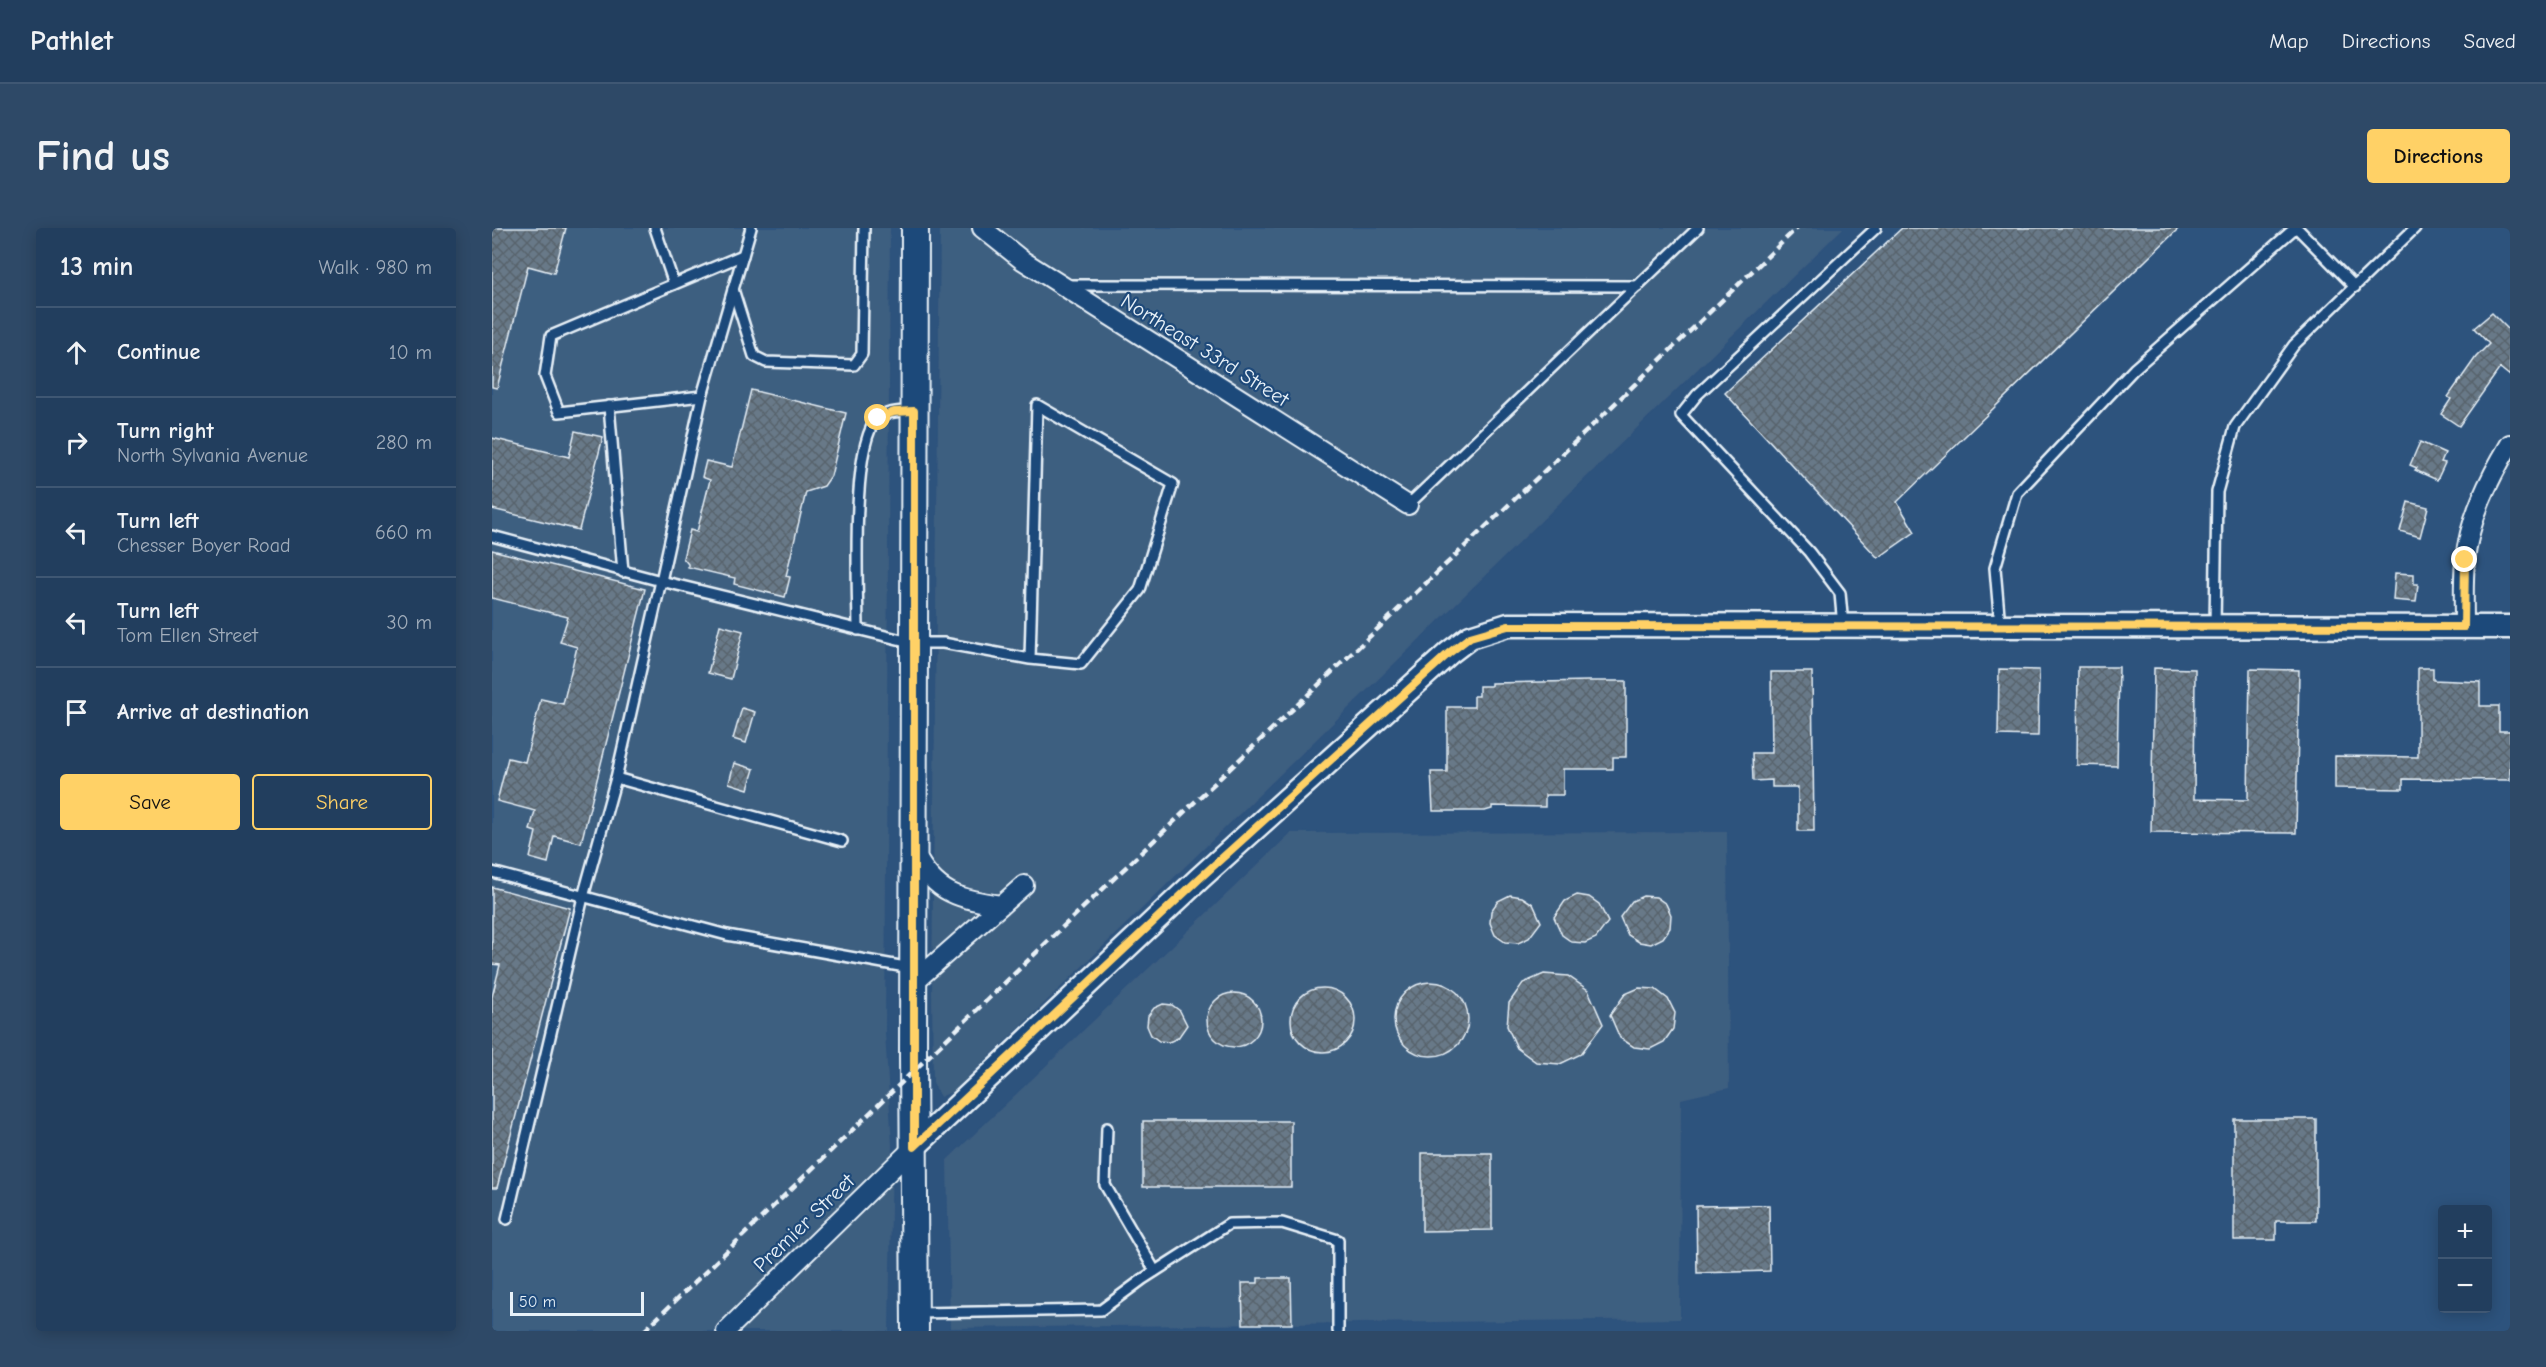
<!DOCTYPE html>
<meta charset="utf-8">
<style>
body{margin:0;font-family:"Comic Neue",sans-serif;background:#2e4967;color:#f1f3f6}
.controls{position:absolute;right:18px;bottom:18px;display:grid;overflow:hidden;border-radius:6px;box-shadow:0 3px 15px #0003}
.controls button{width:54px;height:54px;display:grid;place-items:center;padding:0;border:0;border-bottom:2px solid #3f5773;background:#223e5e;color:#f1f3f6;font:30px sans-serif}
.scale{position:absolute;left:18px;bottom:15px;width:134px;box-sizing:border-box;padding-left:6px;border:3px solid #e8f1f8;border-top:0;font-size:16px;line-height:21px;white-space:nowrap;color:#e8f1f8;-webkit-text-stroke:4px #1f4a7a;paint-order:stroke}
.stop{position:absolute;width:18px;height:18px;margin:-14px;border:4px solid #ffd166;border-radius:50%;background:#fff}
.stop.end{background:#ffd166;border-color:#fff;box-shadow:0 2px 6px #0008}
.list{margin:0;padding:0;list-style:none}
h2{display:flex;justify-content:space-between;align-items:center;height:78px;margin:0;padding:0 24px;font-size:26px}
h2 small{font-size:20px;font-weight:400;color:#a2aebc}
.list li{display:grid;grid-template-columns:39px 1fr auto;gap:18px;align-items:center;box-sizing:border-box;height:90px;padding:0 24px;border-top:2px solid #3f5773}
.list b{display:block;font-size:22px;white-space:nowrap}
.list p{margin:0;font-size:20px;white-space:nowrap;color:#a2aebc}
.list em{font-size:20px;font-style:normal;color:#a2aebc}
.actions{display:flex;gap:12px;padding:18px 24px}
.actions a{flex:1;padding:14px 0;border:2px solid #ffd166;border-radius:6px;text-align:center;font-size:21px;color:#ffd166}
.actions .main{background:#ffd166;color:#111}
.icon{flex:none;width:33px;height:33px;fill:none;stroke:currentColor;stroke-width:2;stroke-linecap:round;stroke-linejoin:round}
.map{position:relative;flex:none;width:2018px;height:1103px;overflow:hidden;border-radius:6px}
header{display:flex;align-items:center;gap:36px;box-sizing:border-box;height:84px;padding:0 30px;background:#223e5e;border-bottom:2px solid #3f5773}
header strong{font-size:28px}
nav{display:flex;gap:33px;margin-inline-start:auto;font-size:21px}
.intro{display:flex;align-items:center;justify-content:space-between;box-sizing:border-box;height:144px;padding:0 36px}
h1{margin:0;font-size:42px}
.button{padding:15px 27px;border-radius:6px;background:#ffd166;color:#111;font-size:21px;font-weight:700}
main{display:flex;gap:36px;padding:0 36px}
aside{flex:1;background:#223e5e;border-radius:6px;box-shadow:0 3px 15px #0003}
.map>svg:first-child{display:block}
.built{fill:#3e5e80}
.building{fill:url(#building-cross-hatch);stroke:#e8f1f8;stroke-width:1.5}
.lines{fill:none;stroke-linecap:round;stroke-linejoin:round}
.service-casing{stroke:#e8f1f8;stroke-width:14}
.minor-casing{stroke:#e8f1f8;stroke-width:22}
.tertiary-casing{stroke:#e8f1f8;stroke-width:27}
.secondary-casing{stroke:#e8f1f8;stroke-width:30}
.service{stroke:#1f4a7a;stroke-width:9}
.minor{stroke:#1f4a7a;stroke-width:18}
.tertiary{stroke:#1f4a7a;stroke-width:22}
.secondary{stroke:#1f4a7a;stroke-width:26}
.rail{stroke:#e8f1f8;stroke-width:4.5;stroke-dasharray:9 4.5;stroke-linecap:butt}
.route{stroke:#ffd166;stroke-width:8}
.labels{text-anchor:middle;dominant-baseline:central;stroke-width:4.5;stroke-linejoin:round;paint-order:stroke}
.street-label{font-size:21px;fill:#e8f1f8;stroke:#1f4a7a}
</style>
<header>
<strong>Pathlet</strong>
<nav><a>Map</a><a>Directions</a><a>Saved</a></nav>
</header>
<div class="intro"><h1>Find us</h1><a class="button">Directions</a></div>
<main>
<aside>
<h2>13 min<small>Walk · 980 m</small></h2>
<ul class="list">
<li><svg class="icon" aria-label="ahead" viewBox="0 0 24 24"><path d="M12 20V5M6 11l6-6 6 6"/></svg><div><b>Continue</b></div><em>10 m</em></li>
<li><svg class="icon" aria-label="right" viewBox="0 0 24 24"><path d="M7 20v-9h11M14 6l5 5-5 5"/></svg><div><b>Turn right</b><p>North Sylvania Avenue</p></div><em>280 m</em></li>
<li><svg class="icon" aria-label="left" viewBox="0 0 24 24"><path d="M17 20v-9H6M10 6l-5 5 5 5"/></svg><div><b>Turn left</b><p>Chesser Boyer Road</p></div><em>660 m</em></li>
<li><svg class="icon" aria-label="left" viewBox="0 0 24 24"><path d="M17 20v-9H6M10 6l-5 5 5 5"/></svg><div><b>Turn left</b><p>Tom Ellen Street</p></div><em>30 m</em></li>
<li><svg class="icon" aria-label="arrive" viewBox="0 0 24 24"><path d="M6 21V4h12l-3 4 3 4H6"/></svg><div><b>Arrive at destination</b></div></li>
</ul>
<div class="actions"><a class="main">Save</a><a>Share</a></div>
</aside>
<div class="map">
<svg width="2018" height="1103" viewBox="0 0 2018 1103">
<defs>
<pattern id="building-cross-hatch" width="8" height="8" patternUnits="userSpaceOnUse" patternTransform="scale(1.5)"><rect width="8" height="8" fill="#677988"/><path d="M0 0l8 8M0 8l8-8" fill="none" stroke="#58636c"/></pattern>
</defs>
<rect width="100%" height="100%" fill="#2d537d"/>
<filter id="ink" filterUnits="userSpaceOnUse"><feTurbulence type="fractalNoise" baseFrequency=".0167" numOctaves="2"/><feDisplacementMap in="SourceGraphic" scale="12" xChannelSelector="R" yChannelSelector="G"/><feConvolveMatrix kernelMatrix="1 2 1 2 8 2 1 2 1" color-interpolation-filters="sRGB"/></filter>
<g filter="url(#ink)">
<g class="built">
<path d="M 0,0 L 398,0 L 393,805 L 400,917 L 397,1103 L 0,1103 Z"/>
<path d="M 448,0 L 1351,0 L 462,863 L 448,869 L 441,854 L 440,765 Z"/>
<path d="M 1235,604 L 1237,860 L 1189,871 L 1188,1091 L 458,1100 L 455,932 L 799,605 Z"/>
</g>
<g class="building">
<path d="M 0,0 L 74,0 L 62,45 L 36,38 L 5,160 L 0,159 Z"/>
<path d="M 1410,0 L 1687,0 L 1405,274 L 1423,304 L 1386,330 L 1233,165 Z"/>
<path d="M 2000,85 L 2018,103 L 2018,148 L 2008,140 L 1967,198 L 1949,186 L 1959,171 L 1956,169 L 1984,129 L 1997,116 L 1982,100 Z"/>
<path d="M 259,162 L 354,185 L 339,248 L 332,258 L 314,264 L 294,348 L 298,349 L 293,369 L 242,356 L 243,350 L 196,339 L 196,336 L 191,330 L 198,302 L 205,304 L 218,252 L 210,249 L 214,233 L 240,239 Z"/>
<path d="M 83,203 L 111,209 L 87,302 L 0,281 L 0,210 L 77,229 Z"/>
<path d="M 1928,214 L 1953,225 L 1949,234 L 1953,235 L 1945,252 L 1923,242 L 1925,240 L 1918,237 Z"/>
<path d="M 1916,274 L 1936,279 L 1928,309 L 1908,303 Z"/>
<path d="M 0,322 L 153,361 L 89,615 L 62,608 L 56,635 L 38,630 L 44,604 L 38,602 L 43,583 L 5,573 L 16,530 L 33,534 L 49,471 L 71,476 L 85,419 L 68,414 L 76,389 L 0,370 Z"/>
<path d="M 1903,345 L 1922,346 L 1922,356 L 1926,356 L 1924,374 L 1901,372 Z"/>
<path d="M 228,397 L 251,403 L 239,451 L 216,445 Z"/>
<path d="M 1586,439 L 1627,439 L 1625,538 L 1585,537 Z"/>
<path d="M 1662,440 L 1703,441 L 1702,571 L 1756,572 L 1758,441 L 1807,442 L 1804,605 L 1659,604 Z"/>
<path d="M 1926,440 L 1941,440 L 1941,452 L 1988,454 L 1988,478 L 2007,478 L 2007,503 L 2018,503 L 2018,552 L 1911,551 L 1911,561 L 1843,560 L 1843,528 L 1926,529 Z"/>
<path d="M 1507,441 L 1547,442 L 1546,508 L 1506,507 Z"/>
<path d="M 1279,444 L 1320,444 L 1322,603 L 1306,603 L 1306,559 L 1280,559 L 1280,552 L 1261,553 L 1260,525 L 1280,525 Z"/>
<path d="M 1097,453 L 1134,453 L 1134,529 L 1121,529 L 1121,541 L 1071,541 L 1071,567 L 1053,567 L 1053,579 L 1000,578 L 1000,581 L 993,583 L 941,583 L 939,544 L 955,544 L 955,479 L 982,479 L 982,468 L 987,468 L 987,458 L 999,458 L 999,455 Z"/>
<path d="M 250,480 L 263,484 L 254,515 L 241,511 Z"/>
<path d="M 242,535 L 262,541 L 256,561 L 237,555 Z"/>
<path d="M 0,659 L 78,680 L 5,960 L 0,960 L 0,769 L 8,737 L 0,736 Z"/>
<path d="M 1018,667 L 1030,669 L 1041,676 L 1049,694 L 1037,710 L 1026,715 L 1013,714 L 1003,707 L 998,695 L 999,683 L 1006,673 Z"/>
<path d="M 1085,667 L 1097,669 L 1107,676 L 1116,694 L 1104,710 L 1093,715 L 1080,714 L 1070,707 L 1062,689 L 1073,673 Z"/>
<path d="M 1151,668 L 1164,669 L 1174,676 L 1179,687 L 1178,700 L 1171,710 L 1159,716 L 1147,714 L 1136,707 L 1128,689 L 1140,673 Z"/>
<path d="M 1052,746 L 1076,748 L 1096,762 L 1111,796 L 1089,826 L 1068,836 L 1044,834 L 1025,820 L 1015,798 L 1017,775 L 1031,755 Z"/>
<circle cx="939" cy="791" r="37"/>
<circle cx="831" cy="792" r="32"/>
<path d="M 1147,760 L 1163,761 L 1176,771 L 1183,785 L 1181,801 L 1172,814 L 1158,821 L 1142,819 L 1128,810 L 1118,787 L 1133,766 Z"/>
<circle cx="742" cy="792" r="27"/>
<path d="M 671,776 L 680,777 L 688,783 L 695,797 L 686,810 L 677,814 L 667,813 L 659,807 L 655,798 L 656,788 L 662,780 Z"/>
<path d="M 1742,891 L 1824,891 L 1824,993 L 1784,993 L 1784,1012 L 1742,1012 Z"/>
<rect x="651" y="893" width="148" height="66"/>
<path d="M 930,925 L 1000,925 L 1000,1002 L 930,1003 Z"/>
<path d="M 1277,977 L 1278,1043 L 1205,1045 L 1204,978 Z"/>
<path d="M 766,1050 L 799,1050 L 800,1096 L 751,1096 L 750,1055 L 766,1055 Z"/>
</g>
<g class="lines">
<defs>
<g id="service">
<path d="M 163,0 L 182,56"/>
<path d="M 1805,0 L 1863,59"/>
<path d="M 573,57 L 1146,58"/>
<path d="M 241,61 L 262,128 L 274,134 L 362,137 L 370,126 L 372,0"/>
<path d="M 210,168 L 67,184 L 53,148 L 59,108 L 251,27"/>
<path d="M 117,178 L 131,344"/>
<path d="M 916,277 L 1206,0"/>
<path d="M 0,308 L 169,353 L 210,168 L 259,0"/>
<path d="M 1351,398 L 1348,365 L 1317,324 L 1189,187 L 1205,167 L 1384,0"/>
<path d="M 1508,398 L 1503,340 L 1525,265 L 1642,141 L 1803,0"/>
<path d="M 1723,399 L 1725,264 L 1743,199 L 1802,117 L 1923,0"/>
<path d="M 366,402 C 366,363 358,214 386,190 C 396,183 411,183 422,183"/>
<path d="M 124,550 L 169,353 L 422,415 L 451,415 L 538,431 L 545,177 L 681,256 L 648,362 L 589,436 L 538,431"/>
<path d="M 0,644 L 235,707 L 419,740"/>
<path d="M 615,900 L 613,957 L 663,1043"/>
<path d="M 15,991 L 91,669 L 124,550 L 350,613"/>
<path d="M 425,1085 L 609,1082 L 651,1051 L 737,996 L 790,995 L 846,1012 L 846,1103"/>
</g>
<g id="minor">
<path d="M 490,0 L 530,32 L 916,277"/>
<path d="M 1972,399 C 1972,377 1971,355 1973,333 C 1977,291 1997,251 2018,216"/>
<path d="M 423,626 C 443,666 468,671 509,677"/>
<path d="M 421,755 L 532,657"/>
<path d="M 234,1103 L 422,919"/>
</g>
<path id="tertiary" d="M 422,919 L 708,650 L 957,425 L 978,409 L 1016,397 L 2018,399"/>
<path id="secondary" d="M 423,1103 L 421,829 L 423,0"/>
</defs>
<use href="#service" class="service-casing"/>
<use href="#minor" class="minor-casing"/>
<use href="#tertiary" class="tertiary-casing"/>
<use href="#secondary" class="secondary-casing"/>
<use href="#service" class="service"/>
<use href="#minor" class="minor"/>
<use href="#tertiary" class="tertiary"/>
<use href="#secondary" class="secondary"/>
<path class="rail" d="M 152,1103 L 577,693 L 1081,216 L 1305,0"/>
</g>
</g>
<g class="lines" filter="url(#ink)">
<path class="route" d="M 386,190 L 402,184 L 422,183 L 422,919 L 708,650 L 957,425 L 978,409 L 1016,398 L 1972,399 L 1973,332"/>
</g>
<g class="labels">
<g class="street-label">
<text transform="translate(713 122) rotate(32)">Northeast 33rd Street</text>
<text transform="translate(312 995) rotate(-44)">Premier Street</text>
</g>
</g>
</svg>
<div class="controls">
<button>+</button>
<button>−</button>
</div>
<div class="scale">50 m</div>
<div class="stop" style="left:386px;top:190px"></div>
<div class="stop end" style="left:1973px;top:332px"></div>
</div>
</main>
